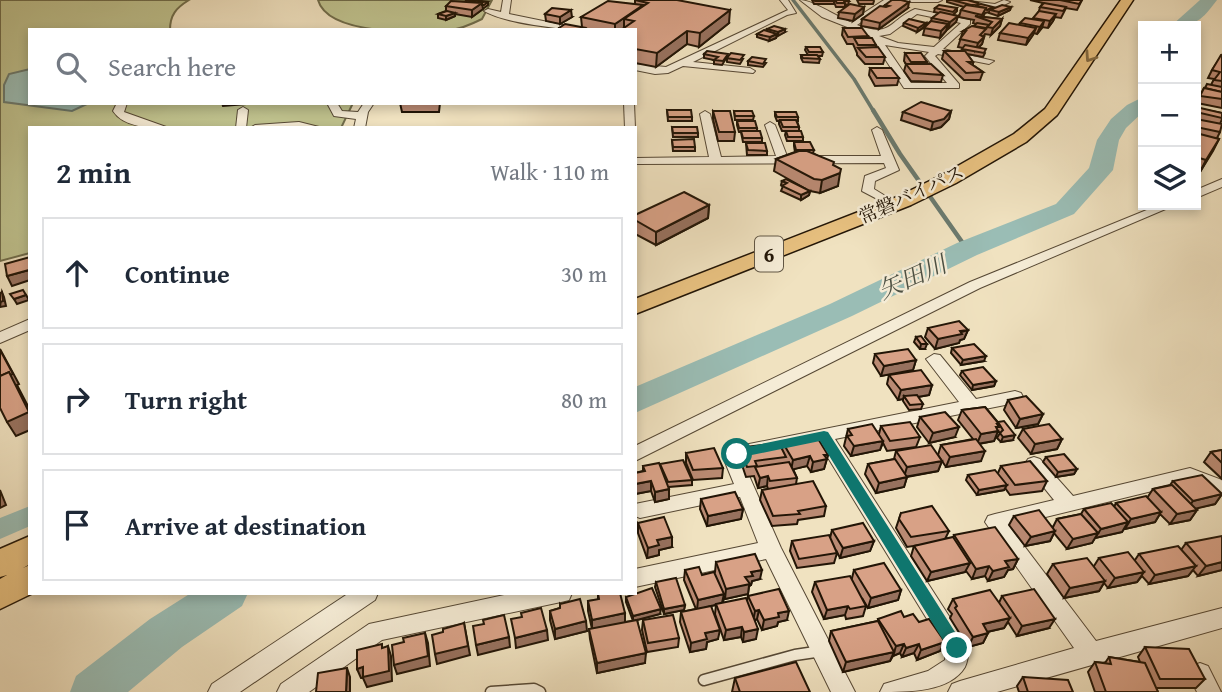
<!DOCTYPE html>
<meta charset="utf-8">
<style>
body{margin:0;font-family:"Gentium Book Plus","Noto Serif JP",serif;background:#f6f6f7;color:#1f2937}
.controls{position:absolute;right:21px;top:21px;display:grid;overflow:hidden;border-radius:0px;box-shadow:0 4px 10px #0003}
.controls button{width:63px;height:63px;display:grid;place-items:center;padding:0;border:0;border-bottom:2px solid #e0e1e3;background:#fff;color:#1f2937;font:35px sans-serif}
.stop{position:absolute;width:21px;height:21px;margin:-16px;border:5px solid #0f766e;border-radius:50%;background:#fff}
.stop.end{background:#0f766e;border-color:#fff;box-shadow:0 2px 7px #0008}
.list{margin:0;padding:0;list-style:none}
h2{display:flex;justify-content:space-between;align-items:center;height:91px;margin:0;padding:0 28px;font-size:30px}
h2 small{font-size:23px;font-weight:400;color:#747a83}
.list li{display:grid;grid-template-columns:46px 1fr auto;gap:21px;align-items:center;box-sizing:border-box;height:112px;margin:0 14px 14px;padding:0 14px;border:2px solid #e0e1e3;border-radius:0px}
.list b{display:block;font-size:26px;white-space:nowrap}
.list em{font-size:23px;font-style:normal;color:#747a83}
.icon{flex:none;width:38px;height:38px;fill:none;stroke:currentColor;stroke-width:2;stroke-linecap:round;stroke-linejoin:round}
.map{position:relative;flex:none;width:1222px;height:692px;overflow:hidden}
.search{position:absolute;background:#fff;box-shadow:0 4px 10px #0003;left:28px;top:28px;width:609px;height:77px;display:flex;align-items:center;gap:18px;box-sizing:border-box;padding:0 24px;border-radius:0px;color:#747a83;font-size:26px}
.panel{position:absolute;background:#fff;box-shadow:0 4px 10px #0003;left:28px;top:126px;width:609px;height:469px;border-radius:0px}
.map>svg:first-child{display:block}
.green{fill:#bfc28e;stroke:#706c4a;stroke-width:2}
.water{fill:#9abdb5;stroke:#6a7a6f;stroke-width:2}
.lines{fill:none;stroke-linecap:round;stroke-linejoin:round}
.stream-far1{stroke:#6a7a6f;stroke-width:3.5}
.stream{stroke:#6a7a6f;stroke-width:4.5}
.canal{fill:#9abdb5;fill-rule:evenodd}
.river{fill:#9abdb5;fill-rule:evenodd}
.service-casing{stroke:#564834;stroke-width:13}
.minor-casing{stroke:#564834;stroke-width:2}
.trunk-casing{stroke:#221506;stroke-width:3}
.service{stroke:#f5ecd6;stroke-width:10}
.minor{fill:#f5ecd6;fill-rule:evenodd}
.trunk{fill:#e8c180;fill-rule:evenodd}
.wall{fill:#ba8a73;stroke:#221506;stroke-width:2}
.shaded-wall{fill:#97715e;stroke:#221506;stroke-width:2}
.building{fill:#d8a186;stroke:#221506;stroke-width:2}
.oneway{stroke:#856b43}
.route{fill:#0f766e}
.labels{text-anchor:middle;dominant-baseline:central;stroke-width:5;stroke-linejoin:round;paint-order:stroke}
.far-street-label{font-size:19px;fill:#221506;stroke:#f5ecd6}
.shield{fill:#f5ecd6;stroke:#615644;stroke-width:2}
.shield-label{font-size:21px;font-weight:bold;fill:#221506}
.water-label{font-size:24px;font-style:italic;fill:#4c5043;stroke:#f5ecd6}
</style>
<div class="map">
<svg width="1222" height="692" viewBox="0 0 1222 692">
<rect width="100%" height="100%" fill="#f0e2c0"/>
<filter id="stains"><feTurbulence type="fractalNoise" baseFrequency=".00286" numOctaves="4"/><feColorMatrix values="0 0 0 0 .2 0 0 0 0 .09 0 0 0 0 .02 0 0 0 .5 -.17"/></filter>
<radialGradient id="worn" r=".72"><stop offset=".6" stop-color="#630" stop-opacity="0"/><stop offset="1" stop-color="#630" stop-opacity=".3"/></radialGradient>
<g class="green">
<path d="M 0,0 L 189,0 C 176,8 170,15 170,30 L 30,30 L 30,103 L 353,103 L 341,128 L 30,128 L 30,253 L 0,261 Z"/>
<path d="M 318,0 L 492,0 L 482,19 C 472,24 461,29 450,30 C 420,33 328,36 318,0 Z"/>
</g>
<path class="water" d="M 30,69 L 30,103 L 89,103 L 72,111 L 4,102 L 4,85 L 9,74 Z"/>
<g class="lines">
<path class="stream-far1" d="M 793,0 L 854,79 L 874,112"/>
<path class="stream" d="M 873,110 L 900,154 L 967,249"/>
<path class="canal" d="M 30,506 L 30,526 L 0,539 L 0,518 Z"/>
<g class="river">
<path d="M 1200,0 L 1217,0 C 1202,20 1196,26 1171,26 Z"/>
<path d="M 1143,97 L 1143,112 L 1126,128 L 1119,140 L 1113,170 L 1074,214 L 977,255 L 852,316 L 635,413 L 635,387 L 830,304 L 957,243 L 1056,204 L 1089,168 L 1097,140 L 1111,119 L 1127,105 Z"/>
<path d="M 191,593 L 248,593 L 242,606 L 182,647 L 128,692 L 70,692 L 76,676 L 150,619 Z"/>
</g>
<defs>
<g id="service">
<path d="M 704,680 L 795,655 L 822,651"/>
<path d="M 491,692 L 534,689 L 540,692"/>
</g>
<g id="minor">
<path d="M 503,0 L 511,0 L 509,14 L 587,30 C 562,30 504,23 484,11 L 488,9 L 501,12 Z"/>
<path d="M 780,0 L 788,0 L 796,13 L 787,15 L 693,62 L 750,68 L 755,71 L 753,73 L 683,66 L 668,73 L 655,74 L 635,70 L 635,64 L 666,67 L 788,10 Z"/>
<path d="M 800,0 C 812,0 836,16 850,22 L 884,0 L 942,0 L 938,2 L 891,2 L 857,25 C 892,38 888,21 915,9 L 970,20 L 970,24 L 943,49 L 994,61 L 989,64 L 938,54 L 935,56 L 959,84 L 959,88 L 904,88 L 870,36 L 822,17 ZM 917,14 L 961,23 L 934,47 L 898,43 L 879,36 L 890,34 ZM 885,45 L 929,52 L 925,56 L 947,83 L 911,83 Z"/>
<path d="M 960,0 L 995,4 L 1004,0 L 1010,2 L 996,9 Z"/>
<path d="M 117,103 L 127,103 L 124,112 L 169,128 C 151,128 124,128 113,111 Z"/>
<path d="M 327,103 L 337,103 L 342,111 L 358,112 L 364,103 L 374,103 L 368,112 L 365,128 L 354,128 L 356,119 L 334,116 Z"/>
<path d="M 624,103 L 634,103 L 635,128 L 625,128 Z"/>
<path d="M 243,107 L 248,110 L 246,128 L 236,128 L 238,110 Z"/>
<path d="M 705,111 L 710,114 L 721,157 L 776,156 L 765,125 L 770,122 L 775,125 L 787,156 L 881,156 L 872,130 L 877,127 L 882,130 L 899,170 L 875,181 L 874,189 L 887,197 L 881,201 L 862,191 L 865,176 L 886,168 L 884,163 L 635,164 L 635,158 L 709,157 L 700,114 Z"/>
<path d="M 299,122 L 323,128 L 250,128 L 255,125 Z"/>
<path d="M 1222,179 L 1222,187 L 1196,198 L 1196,190 Z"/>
<path d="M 1159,205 L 1175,205 L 980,288 L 635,461 L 635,446 L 970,282 Z"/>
<path d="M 30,319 L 30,330 L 0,343 L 0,332 Z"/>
<path d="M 934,354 L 940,355 L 976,399 L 1015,391 L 1021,393 L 1023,397 L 1021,401 L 1015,403 L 835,439 L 965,641 C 969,650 969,657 965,667 C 950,692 909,692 880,692 L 884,684 L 928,671 L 945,660 L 946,650 L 819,443 L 745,458 L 743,462 L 781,548 L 855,692 L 831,692 L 766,559 L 635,587 L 635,569 L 758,543 L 740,497 L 640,518 L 635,516 L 635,504 L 734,484 L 725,462 L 729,451 L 734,447 L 959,402 L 926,359 Z"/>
<path d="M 1034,457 L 1040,459 L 1073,496 L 1190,468 L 1222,480 L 1222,495 L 1189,482 L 1009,526 L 1096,641 L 1222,608 L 1222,628 L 997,692 L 948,692 L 952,684 L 960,681 L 1074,648 L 985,522 L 988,516 L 995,514 L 1054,500 L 1025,464 L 1028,459 Z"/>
<path d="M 349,593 L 378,593 L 375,600 L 240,692 L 208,692 L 212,684 Z"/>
<path d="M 514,593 L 572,593 L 569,600 L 561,602 L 382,640 L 309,692 L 277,692 L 281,684 L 369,624 Z"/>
<path d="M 1200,663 L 1208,666 L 1221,692 L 1197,692 L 1188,674 L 1192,666 Z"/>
</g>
<g id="trunk">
<path d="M 1121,0 L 1133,0 L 1057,115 L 1026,142 L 956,183 L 911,205 L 635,314 L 635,299 L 897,197 L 942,175 L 1014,134 L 1045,109 Z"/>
<path d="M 30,536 L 30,564 L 23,568 L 30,565 L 30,593 L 33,593 L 0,609 L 0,579 L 7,575 L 0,577 L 0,549 Z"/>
</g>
</defs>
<use href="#service" class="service-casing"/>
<use href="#minor" class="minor-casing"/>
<use href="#trunk" class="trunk-casing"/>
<use href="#service" class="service"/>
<use href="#minor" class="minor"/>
<use href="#trunk" class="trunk"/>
</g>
<g class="wall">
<path d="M 465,0 L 482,0 L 480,1 L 488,2 L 488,5 L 472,17 L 455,14 L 455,16 L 446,20 L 438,18 L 438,14 L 446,11 L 446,6 L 473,2 Z"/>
<path d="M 635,0 L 679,0 L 679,1 L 729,23 L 699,47 L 687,44 L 656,67 L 635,63 L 635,30 L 593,30 L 587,29 L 588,30 L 559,30 L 559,28 L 582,27 L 581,17 L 635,5 Z"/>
<path d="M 812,0 L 848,0 L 849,1 L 848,5 L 845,5 L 845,7 L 836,7 L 834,2 L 834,4 L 814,4 Z"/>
<path d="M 857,0 L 873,0 L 874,1 L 873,4 L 859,4 Z"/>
<path d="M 947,0 L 967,0 L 978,3 L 977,6 L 993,8 L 1011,7 L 1010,10 L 998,16 L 989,13 L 989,12 L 985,13 L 983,17 L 1002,19 L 1000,26 L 991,35 L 985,34 L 983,37 L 984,37 L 982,44 L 978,48 L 985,53 L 983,57 L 967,54 L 973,62 L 973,65 L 983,72 L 980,80 L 964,80 L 942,59 L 944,51 L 962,51 L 963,48 L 958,47 L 963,31 L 974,26 L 976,24 L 973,23 L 974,20 L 959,17 L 961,10 L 964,7 L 947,2 Z"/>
<path d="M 1030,0 L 1082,0 L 1077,10 L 1066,8 L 1061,18 L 1055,17 L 1053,21 L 1048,28 L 1042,27 L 1037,34 L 1034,33 L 1026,45 L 998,40 L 1000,33 L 1019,25 L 1020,23 L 1033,19 L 1039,11 L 1040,7 L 1043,3 Z"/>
<path d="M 885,5 L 908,8 L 879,29 L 861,26 L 862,19 L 884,7 Z"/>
<path d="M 864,7 L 863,14 L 853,21 L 838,18 L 839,12 Z"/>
<path d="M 935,8 L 957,8 L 957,11 L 953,15 L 958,16 L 956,22 L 948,29 L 947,29 L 946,31 L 940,38 L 923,35 L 925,27 L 917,32 L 903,26 L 904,23 L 926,23 L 925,26 L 931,21 L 932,18 L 939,13 L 934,12 Z"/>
<path d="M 545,14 L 572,17 L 560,24 L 546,21 Z"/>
<path d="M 843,28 L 868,36 L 867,38 L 876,45 L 876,47 L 885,57 L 883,64 L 865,64 L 857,55 L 857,53 L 853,44 L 847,44 L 842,35 Z"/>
<path d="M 767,29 L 785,32 L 776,36 L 776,38 L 769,41 L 757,37 L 757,34 L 767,31 Z"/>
<path d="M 806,47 L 823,52 L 822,56 L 818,56 L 820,59 L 819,63 L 803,62 L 801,58 L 801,55 L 808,55 L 805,50 Z"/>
<path d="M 905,53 L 927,62 L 927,64 L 943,75 L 941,82 L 911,81 L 904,71 L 906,64 L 904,61 Z"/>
<path d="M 704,54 L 727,57 L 722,65 L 714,64 L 714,60 L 704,58 Z"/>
<path d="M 1222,55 L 1222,108 L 1197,103 L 1204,88 L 1211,85 L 1214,79 L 1208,78 L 1212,70 Z"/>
<path d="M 727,58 L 743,59 L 740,64 L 727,62 Z"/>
<path d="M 748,61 L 766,63 L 763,67 L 748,65 Z"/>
<path d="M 870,68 L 899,78 L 897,85 L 875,86 L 869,75 Z"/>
<path d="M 222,103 L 258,103 L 223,106 Z"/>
<path d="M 400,103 L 440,103 L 439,112 L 402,112 Z"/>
<path d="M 1196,108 L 1222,113 L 1222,119 L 1220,124 L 1220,132 L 1217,138 L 1219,139 L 1200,172 L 1196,171 Z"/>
<path d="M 667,110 L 692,117 L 692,121 L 668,121 Z"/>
<path d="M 713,111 L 735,132 L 734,141 L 718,141 L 713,119 Z"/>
<path d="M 734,111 L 754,116 L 753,120 L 735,120 Z"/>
<path d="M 951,111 L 949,119 L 941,127 L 931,130 L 901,120 L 903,112 Z"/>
<path d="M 775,112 L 798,117 L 798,121 L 797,121 L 799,127 L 799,131 L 803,137 L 803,141 L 787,141 L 785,135 L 786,131 L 782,131 L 779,124 L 779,121 L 777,121 L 775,116 Z"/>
<path d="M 737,121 L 757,128 L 757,131 L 762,138 L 762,142 L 743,142 L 741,132 L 739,132 L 737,125 Z"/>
<path d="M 672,127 L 698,133 L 698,137 L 673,137 Z"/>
<path d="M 672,140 L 695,147 L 695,151 L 673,151 Z"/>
<path d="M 794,142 L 814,150 L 813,153 L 833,165 L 838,186 L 820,193 L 810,191 L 809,195 L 801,200 L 781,191 L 783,186 L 781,185 L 782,181 L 806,189 L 774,171 L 776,159 L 795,152 L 794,146 Z"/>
<path d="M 746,143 L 767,151 L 767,155 L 747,155 Z"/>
<path d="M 709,205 L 708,218 L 656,245 L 635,234 L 635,215 Z"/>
<path d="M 928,328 L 968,330 L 964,339 L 960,340 L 959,343 L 935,349 L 925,337 Z"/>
<path d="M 916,337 L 925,349 L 920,349 L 914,342 Z"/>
<path d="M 952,348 L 984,361 L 961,365 L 951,353 Z"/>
<path d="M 875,354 L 916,360 L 913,370 L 881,376 L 873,363 Z"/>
<path d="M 962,371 L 996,381 L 994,386 L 972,390 L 960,375 Z"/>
<path d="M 889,375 L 932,385 L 929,395 L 918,397 L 923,404 L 921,409 L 909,410 L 903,401 L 903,399 L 898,400 L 887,384 Z"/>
<path d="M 1008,400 L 1043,414 L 1038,424 L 1016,428 L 1004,410 Z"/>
<path d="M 985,407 L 1013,440 L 1001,442 L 997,438 L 1000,433 L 998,431 L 994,441 L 979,444 L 981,461 L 946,467 L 938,455 L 941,445 L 973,439 L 958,420 L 962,410 Z"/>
<path d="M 920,417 L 955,437 L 929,443 L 917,427 Z"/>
<path d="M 881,426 L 920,437 L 916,447 L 887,451 L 883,443 L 880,450 L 851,456 L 844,446 L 848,429 L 879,434 Z"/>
<path d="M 1023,429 L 1062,439 L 1057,449 L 1031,454 L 1018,438 Z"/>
<path d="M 783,443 L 828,455 L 824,469 L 811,472 L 807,466 L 793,469 L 797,478 L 796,484 L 826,506 L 824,516 L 798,520 L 797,524 L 772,526 L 760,500 L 762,490 L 768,489 L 767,486 L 758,488 L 754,476 L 746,477 L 742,465 L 743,455 L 782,449 Z"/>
<path d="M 1222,450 L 1222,479 L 1204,462 L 1211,452 Z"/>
<path d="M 896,451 L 942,461 L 938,471 L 907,477 L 904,487 L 876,493 L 865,474 L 868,464 L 894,459 Z"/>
<path d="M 686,453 L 723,468 L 722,478 L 693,480 L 686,463 Z"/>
<path d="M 1046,457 L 1077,469 L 1074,474 L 1056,477 L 1043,462 Z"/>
<path d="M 660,464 L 692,480 L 692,485 L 669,487 L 669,499 L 655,502 L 651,491 L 635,494 L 635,473 L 643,471 L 643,466 L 660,467 Z"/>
<path d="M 1001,466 L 1047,481 L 1042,491 L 1010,495 L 1005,488 L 1004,490 L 977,495 L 966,480 L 968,475 L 998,473 Z"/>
<path d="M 1173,481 L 1222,494 L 1215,504 L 1196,508 L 1197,510 L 1190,520 L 1170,524 L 1160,514 L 1155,522 L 1125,529 L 1124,528 L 1122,532 L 1095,538 L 1092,543 L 1067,549 L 1054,533 L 1050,541 L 1025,546 L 1009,525 L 1014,516 L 1053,527 L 1057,519 L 1081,514 L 1084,509 L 1114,507 L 1116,503 L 1147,498 L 1153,489 L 1170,485 Z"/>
<path d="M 701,499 L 743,509 L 741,519 L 707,526 L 700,509 Z"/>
<path d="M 901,513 L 949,531 L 945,539 L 953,538 L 954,535 L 1018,559 L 1013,569 L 1008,570 L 1004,577 L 988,581 L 985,576 L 972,579 L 966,571 L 965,572 L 927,581 L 911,556 L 914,546 L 920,545 L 907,547 L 896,528 Z"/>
<path d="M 638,523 L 672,547 L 659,550 L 659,555 L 647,558 L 638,533 Z"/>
<path d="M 832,530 L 874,541 L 870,551 L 840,558 L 836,550 L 837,553 L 834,563 L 797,568 L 790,551 L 792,541 L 830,538 Z"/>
<path d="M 1186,543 L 1222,570 L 1198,576 L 1193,570 L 1188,576 L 1149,584 L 1142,576 L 1137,582 L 1108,588 L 1104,583 L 1099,591 L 1064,598 L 1047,574 L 1053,564 L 1094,566 L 1099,558 L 1135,560 L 1139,554 L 1181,550 Z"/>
<path d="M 716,562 L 760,579 L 752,581 L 751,585 L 749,586 L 748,594 L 725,599 L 724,596 L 723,603 L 747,601 L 748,596 L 787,620 L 778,622 L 777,626 L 762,630 L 757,619 L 755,620 L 756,639 L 743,642 L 741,637 L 724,640 L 715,614 L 716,605 L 711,606 L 718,639 L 707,642 L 706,649 L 690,652 L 680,622 L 681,612 L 696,609 L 684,580 L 685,570 L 702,575 L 715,572 Z"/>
<path d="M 854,570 L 901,590 L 898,600 L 868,608 L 862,598 L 866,606 L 863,616 L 846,619 L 845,615 L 824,619 L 812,592 L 815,582 L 852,578 Z"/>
<path d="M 656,582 L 685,605 L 684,610 L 664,614 L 655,587 Z"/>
<path d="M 598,594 L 625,622 L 633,621 L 626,602 L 626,597 L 660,614 L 637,620 L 645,663 L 597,673 L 590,639 L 589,629 L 592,629 L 588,611 L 588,601 L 598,600 Z"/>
<path d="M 1002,596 L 1049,628 L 1017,636 L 1008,622 L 1004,628 L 987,632 L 988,633 L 983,643 L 968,647 L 950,618 L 952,614 L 948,609 L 953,599 L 999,603 Z"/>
<path d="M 560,604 L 587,631 L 555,639 L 550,620 L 550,611 L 560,608 Z"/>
<path d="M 904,617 L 940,651 L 917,660 L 914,653 L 902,657 L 900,653 L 893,656 L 890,661 L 843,672 L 829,641 L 831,631 L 878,621 L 878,619 Z"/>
<path d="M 643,620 L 679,638 L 678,647 L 647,652 L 642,630 Z"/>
<path d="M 1145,647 L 1205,679 L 1196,688 L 1156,688 L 1158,692 L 1095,692 L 1088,672 L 1095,662 L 1105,663 L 1109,657 L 1140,662 L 1138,657 Z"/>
<path d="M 1023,677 L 1073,692 L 1019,692 L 1017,686 Z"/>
<path d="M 735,678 L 810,692 L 732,692 Z"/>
</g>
<g class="shaded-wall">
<path d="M 909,2 L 908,8 L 879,29 L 880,23 Z"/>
<path d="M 482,3 L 483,9 L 472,17 L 472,10 Z"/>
<path d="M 643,5 L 624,19 L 624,28 L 622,30 L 615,30 L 615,24 Z"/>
<path d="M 864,7 L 863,14 L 853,21 L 855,14 Z"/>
<path d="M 1011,7 L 1010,10 L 998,16 L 999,12 Z"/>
<path d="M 571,10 L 572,17 L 560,24 L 560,17 Z"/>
<path d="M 730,10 L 729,23 L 699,47 L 700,33 Z"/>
<path d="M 455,13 L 455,16 L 446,20 L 446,16 Z"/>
<path d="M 1056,14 L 1053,21 L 1048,28 L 1050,21 Z"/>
<path d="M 958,16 L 956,22 L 948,29 L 950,22 Z"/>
<path d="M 1002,19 L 1000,26 L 991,35 L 993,28 Z"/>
<path d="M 1044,21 L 1042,28 L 1037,34 L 1040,27 Z"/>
<path d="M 926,23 L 925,26 L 917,32 L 918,28 Z"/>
<path d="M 948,24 L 946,31 L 940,38 L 941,31 Z"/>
<path d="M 1036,28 L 1033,35 L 1026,45 L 1028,38 Z"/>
<path d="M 785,29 L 785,32 L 778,36 L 778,32 Z"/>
<path d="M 687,31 L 687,44 L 656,67 L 657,53 Z"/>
<path d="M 777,34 L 776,38 L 769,41 L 770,37 Z"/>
<path d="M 984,37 L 982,44 L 976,50 L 978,43 Z"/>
<path d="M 951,111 L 949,119 L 941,127 L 931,130 L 933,122 Z"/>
<path d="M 1219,139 L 1213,151 L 1200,172 L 1206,160 Z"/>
<path d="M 840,173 L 838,186 L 820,193 L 822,180 Z"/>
<path d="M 810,191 L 809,195 L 801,200 L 801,195 Z"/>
<path d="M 709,205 L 708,218 L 656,245 L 656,232 Z"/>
<path d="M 29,270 L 30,280 L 12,286 L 7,276 Z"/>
<path d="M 2,292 L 4,297 L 6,306 L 0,307 Z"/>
<path d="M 26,295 L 29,300 L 17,304 L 14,299 Z"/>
<path d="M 968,330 L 964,339 L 960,340 L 959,343 L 935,349 L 938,339 Z"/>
<path d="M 921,344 L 927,344 L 925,349 L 920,349 Z"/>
<path d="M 0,349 L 19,384 L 17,385 L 30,410 L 30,430 L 16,436 L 7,422 Z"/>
<path d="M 986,356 L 984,361 L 961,365 L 963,360 Z"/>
<path d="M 916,360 L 913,370 L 881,376 L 884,366 Z"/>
<path d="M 996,381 L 994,386 L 972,390 L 973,385 Z"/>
<path d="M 932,385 L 929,395 L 906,399 L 904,396 L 903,399 L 898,400 L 901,390 Z"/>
<path d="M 1043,414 L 1038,424 L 1016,428 L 1020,419 Z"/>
<path d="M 959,427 L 955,437 L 929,443 L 933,433 Z"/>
<path d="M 998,431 L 994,441 L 977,444 L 981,434 Z"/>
<path d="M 1015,435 L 1013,440 L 1001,442 L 1003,437 Z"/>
<path d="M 1062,439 L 1057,449 L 1031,454 L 1035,444 Z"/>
<path d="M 883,441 L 880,450 L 851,456 L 854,446 Z"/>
<path d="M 985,451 L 981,461 L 946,467 L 950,457 Z"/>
<path d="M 824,455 L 828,455 L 824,469 L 811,472 L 813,462 Z"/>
<path d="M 810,456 L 807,466 L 791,470 L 793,460 Z"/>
<path d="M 942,461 L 938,471 L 904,477 L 907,467 Z"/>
<path d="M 1077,469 L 1074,474 L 1056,477 L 1058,472 Z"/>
<path d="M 768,476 L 767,486 L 758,488 L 760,478 Z"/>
<path d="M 907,477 L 904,487 L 876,493 L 879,483 Z"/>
<path d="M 651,481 L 651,491 L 635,494 L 635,484 Z"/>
<path d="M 1007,485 L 1004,490 L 977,495 L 979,490 Z"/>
<path d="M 669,489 L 669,499 L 655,502 L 655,492 Z"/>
<path d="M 0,490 L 6,505 L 0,508 Z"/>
<path d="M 1222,494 L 1215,504 L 1186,511 L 1193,501 Z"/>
<path d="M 743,509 L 741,519 L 707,526 L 708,516 Z"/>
<path d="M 1197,510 L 1190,520 L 1170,524 L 1177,514 Z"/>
<path d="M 1161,512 L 1155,522 L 1125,529 L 1131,519 Z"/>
<path d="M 1128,522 L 1122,532 L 1095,538 L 1101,529 Z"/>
<path d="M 1055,531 L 1050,541 L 1025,546 L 1031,537 Z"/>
<path d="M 1098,533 L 1092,543 L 1067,549 L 1073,539 Z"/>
<path d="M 672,537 L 672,547 L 659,550 L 659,555 L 647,558 L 648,548 L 657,540 Z"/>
<path d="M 874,541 L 870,551 L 840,558 L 843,548 Z"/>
<path d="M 1018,559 L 1013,569 L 1008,570 L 1004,577 L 988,581 L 993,571 L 1005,561 Z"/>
<path d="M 1222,562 L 1222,570 L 1198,576 L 1206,566 Z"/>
<path d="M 970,563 L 965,572 L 927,581 L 931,572 Z"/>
<path d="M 989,566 L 985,576 L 972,579 L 976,569 Z"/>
<path d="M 1196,566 L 1188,576 L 1149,584 L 1155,575 Z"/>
<path d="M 762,570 L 760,579 L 752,581 L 751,585 L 749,586 L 748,594 L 725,599 L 726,589 L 745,577 L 751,572 Z"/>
<path d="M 1144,572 L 1137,582 L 1108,588 L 1115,578 Z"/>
<path d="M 1105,581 L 1099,591 L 1064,598 L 1070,588 Z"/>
<path d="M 901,590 L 898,600 L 868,608 L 871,598 Z"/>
<path d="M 724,594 L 722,603 L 697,610 L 698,600 Z"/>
<path d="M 685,605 L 684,610 L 664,614 L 664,609 Z"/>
<path d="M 848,606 L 845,615 L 824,619 L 827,610 Z"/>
<path d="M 661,609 L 660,614 L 633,621 L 633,616 Z"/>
<path d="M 759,610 L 757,619 L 753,621 L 755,611 Z"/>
<path d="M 789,611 L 787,620 L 778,622 L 777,626 L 762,630 L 764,620 L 778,613 Z"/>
<path d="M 625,613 L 625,623 L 592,629 L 592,620 Z"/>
<path d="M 1010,618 L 1004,628 L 978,634 L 983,624 Z"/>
<path d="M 1055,619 L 1049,628 L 1017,636 L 1022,626 Z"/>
<path d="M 586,621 L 587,631 L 555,639 L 555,629 Z"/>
<path d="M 464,623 L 470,655 L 437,664 L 435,654 Z"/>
<path d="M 742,627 L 741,637 L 724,640 L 726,630 Z"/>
<path d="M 758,629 L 756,639 L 743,642 L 744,632 Z"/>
<path d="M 547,630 L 548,640 L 516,648 L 515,638 Z"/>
<path d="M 720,630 L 718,639 L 707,642 L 706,649 L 690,652 L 691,643 L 705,633 Z"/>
<path d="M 425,633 L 428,643 L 430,666 L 397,674 L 394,665 Z"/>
<path d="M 988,633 L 983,643 L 968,647 L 973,637 Z"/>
<path d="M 509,637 L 510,647 L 478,655 L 476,645 Z"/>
<path d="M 945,642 L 940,651 L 917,660 L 921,650 Z"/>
<path d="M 904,644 L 900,653 L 893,656 L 896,646 Z"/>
<path d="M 919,644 L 914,653 L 902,657 L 906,648 Z"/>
<path d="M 388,646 L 391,656 L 392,681 L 367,687 L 363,678 L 361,678 L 357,669 Z"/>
<path d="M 894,652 L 890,661 L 843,672 L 846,662 Z"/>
<path d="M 646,653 L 645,663 L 597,673 L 597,663 Z"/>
<path d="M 347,668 L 350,677 L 350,692 L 346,692 Z"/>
</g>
<g class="building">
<path d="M 475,0 L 488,2 L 484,5 L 482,5 L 482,3 L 473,2 Z"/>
<path d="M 635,0 L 677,0 L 730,10 L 700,33 L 687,31 L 657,53 L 635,49 L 635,30 L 621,30 L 634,21 L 624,19 L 648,3 Z"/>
<path d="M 814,0 L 833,0 L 834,1 L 815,1 Z"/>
<path d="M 835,0 L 848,0 L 849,1 L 844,1 L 845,3 L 837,3 Z"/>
<path d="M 892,0 L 901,0 L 909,2 L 880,23 L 862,19 L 880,6 L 886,7 L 889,6 L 885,5 Z"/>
<path d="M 952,0 L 967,0 L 978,3 L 971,5 Z"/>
<path d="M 1060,0 L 1082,0 L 1079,4 Z"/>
<path d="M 451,1 L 482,3 L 472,10 L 446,6 Z"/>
<path d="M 608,1 L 643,5 L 615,24 L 581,17 Z"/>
<path d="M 1044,3 L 1066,7 L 1063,11 L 1040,7 Z"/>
<path d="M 850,4 L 864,7 L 855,14 L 839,12 Z"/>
<path d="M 981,4 L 993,7 L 987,10 L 986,9 L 986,8 L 975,6 Z"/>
<path d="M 939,5 L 957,8 L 953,12 L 935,8 Z"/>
<path d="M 966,5 L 986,8 L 982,15 L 961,10 Z"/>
<path d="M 1002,5 L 1011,7 L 999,12 L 990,10 Z"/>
<path d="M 552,8 L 571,10 L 560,17 L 545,14 Z"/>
<path d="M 447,11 L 455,13 L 446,16 L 438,14 Z"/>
<path d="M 1039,11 L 1056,14 L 1050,21 L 1033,18 Z"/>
<path d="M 940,12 L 958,16 L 950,22 L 932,18 Z"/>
<path d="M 975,16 L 1002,19 L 993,28 L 987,27 L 992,22 Z"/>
<path d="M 1025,18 L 1044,21 L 1040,27 L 1020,23 Z"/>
<path d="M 909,19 L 926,23 L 918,28 L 904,23 Z"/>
<path d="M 931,21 L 948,24 L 941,31 L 924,28 Z"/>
<path d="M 977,23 L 989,25 L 986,28 L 974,26 Z"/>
<path d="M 1009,23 L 1036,28 L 1028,38 L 1000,33 Z"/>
<path d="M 565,24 L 586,28 L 588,30 L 567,30 L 559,28 Z"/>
<path d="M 774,26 L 785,29 L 778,32 L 767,29 Z"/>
<path d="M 972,26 L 986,29 L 980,35 L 984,37 L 978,43 L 960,39 L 966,31 L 963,31 Z"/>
<path d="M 843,28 L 862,28 L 868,36 L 848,37 Z"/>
<path d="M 764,30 L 777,34 L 770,37 L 757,34 Z"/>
<path d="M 854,38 L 872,38 L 876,45 L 858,45 Z"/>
<path d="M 965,45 L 986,49 L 984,53 L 962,49 Z"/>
<path d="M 806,47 L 820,47 L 823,52 L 809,52 Z"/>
<path d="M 878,47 L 885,57 L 866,57 L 858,48 Z"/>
<path d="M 707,51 L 728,54 L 723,61 L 714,60 L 718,57 L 704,54 Z"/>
<path d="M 944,51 L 965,51 L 973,62 L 968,62 L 983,72 L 966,73 Z"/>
<path d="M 731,53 L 744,55 L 740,60 L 727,58 Z"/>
<path d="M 905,53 L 921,53 L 927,62 L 911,62 Z"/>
<path d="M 801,55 L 817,55 L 820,59 L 803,58 Z"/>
<path d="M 1221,55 L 1222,55 L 1222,81 L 1214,80 L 1220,72 L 1212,70 Z"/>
<path d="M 752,57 L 766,59 L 763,64 L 748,61 Z"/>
<path d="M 906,64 L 931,64 L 943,75 L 913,73 Z"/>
<path d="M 870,68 L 891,68 L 899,78 L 877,78 Z"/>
<path d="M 1207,84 L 1222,87 L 1222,92 L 1205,88 Z"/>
<path d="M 1204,88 L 1222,92 L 1222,99 L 1200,96 Z"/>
<path d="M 921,102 L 951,111 L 944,119 L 933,122 L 903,112 Z"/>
<path d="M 1196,107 L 1222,113 L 1222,118 L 1196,112 Z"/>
<path d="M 667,110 L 691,110 L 692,117 L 668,117 Z"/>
<path d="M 713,111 L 730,111 L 735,132 L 719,132 Z"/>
<path d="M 734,111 L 752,111 L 754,116 L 735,116 Z"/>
<path d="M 775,112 L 796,112 L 798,117 L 777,117 Z"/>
<path d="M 1196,119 L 1222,124 L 1220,132 L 1196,127 Z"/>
<path d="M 780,120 L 796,120 L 799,127 L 783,127 Z"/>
<path d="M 737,121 L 755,121 L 757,128 L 739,128 Z"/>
<path d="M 672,127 L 697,127 L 698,133 L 673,133 Z"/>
<path d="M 741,131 L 760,131 L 762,138 L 743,138 Z"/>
<path d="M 786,131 L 801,131 L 803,137 L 788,137 Z"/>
<path d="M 1196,133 L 1219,139 L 1206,160 L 1196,157 Z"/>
<path d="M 694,139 L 695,147 L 673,147 L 672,140 Z"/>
<path d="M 794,142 L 810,142 L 814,150 L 796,150 Z"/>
<path d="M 746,143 L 765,143 L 767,151 L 748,150 Z"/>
<path d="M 799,151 L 807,151 L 834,162 L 833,165 L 841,169 L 840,173 L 822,180 L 814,179 L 776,159 Z"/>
<path d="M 786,179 L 810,191 L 801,195 L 782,186 L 787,183 L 782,181 Z"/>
<path d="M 684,192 L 709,205 L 656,232 L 635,220 L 635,215 Z"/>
<path d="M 30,257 L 30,272 L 29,270 L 7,276 L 5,264 Z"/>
<path d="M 23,290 L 26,295 L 14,299 L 10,294 Z"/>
<path d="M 2,292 L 3,301 L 0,302 L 0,293 Z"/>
<path d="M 959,321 L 968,330 L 960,331 L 962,334 L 938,339 L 928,328 Z"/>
<path d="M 921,336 L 927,344 L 921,344 L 916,337 Z"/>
<path d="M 974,344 L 986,356 L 963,360 L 952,348 Z"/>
<path d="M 908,349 L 916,360 L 884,366 L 875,354 Z"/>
<path d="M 0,350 L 13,374 L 10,375 L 9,372 L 0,376 Z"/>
<path d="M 983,367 L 996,381 L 973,385 L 962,371 Z"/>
<path d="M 921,370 L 932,385 L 901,390 L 889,375 Z"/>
<path d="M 9,372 L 29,412 L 7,422 L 0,408 L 0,376 Z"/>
<path d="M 917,395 L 923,404 L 910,405 L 904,396 Z"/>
<path d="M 1026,396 L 1043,414 L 1020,419 L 1008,400 Z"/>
<path d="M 985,407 L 999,424 L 997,424 L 999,427 L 996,427 L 998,431 L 981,434 L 962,410 Z"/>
<path d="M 945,412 L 959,427 L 933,433 L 920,417 Z"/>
<path d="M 1004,421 L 1015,435 L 1003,437 L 1000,433 L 1003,430 L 998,422 Z"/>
<path d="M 910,422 L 920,437 L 890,441 L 881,426 Z"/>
<path d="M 872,424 L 883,441 L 854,446 L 847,436 L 852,435 L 848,429 Z"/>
<path d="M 1049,424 L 1062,439 L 1035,444 L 1023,429 Z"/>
<path d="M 817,437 L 828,455 L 824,455 L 827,459 L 813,462 L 810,456 L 793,460 L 783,443 Z"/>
<path d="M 976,439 L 985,451 L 950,457 L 941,445 Z"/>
<path d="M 779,443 L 786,457 L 755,461 L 757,466 L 747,467 L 743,455 L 746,447 Z"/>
<path d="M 931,445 L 942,461 L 907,467 L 896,451 Z"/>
<path d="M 714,448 L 723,468 L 693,470 L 686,453 Z"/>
<path d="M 1222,450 L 1222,463 L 1211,452 Z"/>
<path d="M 1064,454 L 1077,469 L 1058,472 L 1046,457 Z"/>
<path d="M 895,459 L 907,477 L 879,483 L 868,464 Z"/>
<path d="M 683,460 L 692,480 L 668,482 L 660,464 Z"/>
<path d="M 1030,461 L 1047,481 L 1015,485 L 1001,466 Z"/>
<path d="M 789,462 L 797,478 L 770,481 L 768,476 L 760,478 L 755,467 Z"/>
<path d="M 659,463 L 669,489 L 655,492 L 651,481 L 635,484 L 635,473 L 645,471 L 643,466 Z"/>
<path d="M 995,470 L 1007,485 L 979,490 L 968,475 Z"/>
<path d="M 1202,475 L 1222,494 L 1193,501 L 1173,481 Z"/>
<path d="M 813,481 L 826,506 L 798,511 L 800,514 L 773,516 L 762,490 Z"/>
<path d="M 1172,485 L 1197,510 L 1177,514 L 1153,489 Z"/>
<path d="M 735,492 L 743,509 L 708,516 L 701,499 Z"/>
<path d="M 1146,496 L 1161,512 L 1131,519 L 1116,503 Z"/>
<path d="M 1111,503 L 1128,522 L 1101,529 L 1084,509 Z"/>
<path d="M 932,506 L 949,531 L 911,537 L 899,519 L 901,513 Z"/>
<path d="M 1039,510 L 1055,531 L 1031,537 L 1014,516 Z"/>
<path d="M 1081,514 L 1098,533 L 1073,539 L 1057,519 Z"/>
<path d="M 664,517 L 672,537 L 657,540 L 659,545 L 648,548 L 638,523 Z"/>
<path d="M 863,523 L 874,541 L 843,548 L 832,530 Z"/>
<path d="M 995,527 L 1018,559 L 1005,561 L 1009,567 L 993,571 L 989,566 L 976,569 L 954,535 Z"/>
<path d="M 829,535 L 837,553 L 799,559 L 792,541 Z"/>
<path d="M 1222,536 L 1222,562 L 1206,566 L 1186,543 Z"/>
<path d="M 953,537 L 970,563 L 931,572 L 914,546 Z"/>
<path d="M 1178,546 L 1196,566 L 1155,575 L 1139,554 Z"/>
<path d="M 1128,552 L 1144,572 L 1115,578 L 1099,558 Z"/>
<path d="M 755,554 L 762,570 L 751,572 L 753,576 L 745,577 L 750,584 L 726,589 L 716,562 Z"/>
<path d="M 1087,558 L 1105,581 L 1070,588 L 1053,564 Z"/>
<path d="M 884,563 L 901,590 L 871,598 L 854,570 Z"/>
<path d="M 699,567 L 702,575 L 714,572 L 724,594 L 698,600 L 685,570 Z"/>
<path d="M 850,576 L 866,606 L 850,609 L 848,606 L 827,610 L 815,582 Z"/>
<path d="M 676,578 L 685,605 L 664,609 L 656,582 Z"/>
<path d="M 652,588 L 661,609 L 633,616 L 626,597 Z"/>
<path d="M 779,589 L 789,611 L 778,613 L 779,617 L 764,620 L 759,610 L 755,611 L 748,596 Z"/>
<path d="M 1034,589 L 1055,619 L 1022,626 L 1002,596 Z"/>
<path d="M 990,590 L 1010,618 L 983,624 L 988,633 L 973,637 L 955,608 L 957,606 L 953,599 Z"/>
<path d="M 602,593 L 620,593 L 625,613 L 592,620 L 588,601 L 599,599 L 598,594 Z"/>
<path d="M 746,598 L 758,629 L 744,632 L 742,627 L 726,630 L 716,604 Z"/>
<path d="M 580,599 L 586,621 L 555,629 L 550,611 L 560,608 L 560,604 Z"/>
<path d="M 711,606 L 720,630 L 705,633 L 707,639 L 691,643 L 681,612 Z"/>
<path d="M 541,608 L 547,630 L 515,638 L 511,619 L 522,617 L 521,613 Z"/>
<path d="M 901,611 L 904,617 L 913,614 L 919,622 L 929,619 L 945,642 L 921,650 L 919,644 L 906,648 L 904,644 L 896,646 L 878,619 Z"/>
<path d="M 504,615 L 509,637 L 476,645 L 473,626 L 484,624 L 483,620 Z"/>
<path d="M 673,615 L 679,638 L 648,643 L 643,620 Z"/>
<path d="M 637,620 L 646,653 L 597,663 L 589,629 Z"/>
<path d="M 878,621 L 894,652 L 846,662 L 831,631 Z"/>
<path d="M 464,623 L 468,646 L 435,654 L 432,635 L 443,632 L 443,629 Z"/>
<path d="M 425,633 L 428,656 L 394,665 L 392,645 L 404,642 L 403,638 Z"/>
<path d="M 382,644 L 382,648 L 388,646 L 389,671 L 363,677 L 363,667 L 357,669 L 357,650 Z"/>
<path d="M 1145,647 L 1189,649 L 1205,679 L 1160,679 Z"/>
<path d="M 1109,657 L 1145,663 L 1158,692 L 1106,692 L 1095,662 L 1111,664 Z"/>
<path d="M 796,662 L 810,692 L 740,692 L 735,678 Z"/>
<path d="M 347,668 L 346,692 L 316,692 L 318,673 Z"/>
<path d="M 1023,677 L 1068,680 L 1073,692 L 1028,692 Z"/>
</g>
<defs><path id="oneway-chevron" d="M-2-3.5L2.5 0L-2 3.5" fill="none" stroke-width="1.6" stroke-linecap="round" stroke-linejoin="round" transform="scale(1.75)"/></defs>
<use class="oneway" href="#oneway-chevron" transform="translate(1090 57) rotate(124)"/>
<path class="route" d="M 824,431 L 828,432 L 962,643 L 965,648 L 962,653 L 957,655 L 951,653 L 820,441 L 737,458 L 731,454 L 737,449 Z"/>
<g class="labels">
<g class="far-street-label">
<text transform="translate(911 194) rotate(-25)">常磐バイパス</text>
</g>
<rect class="shield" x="755" y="236.5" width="28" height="35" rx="5"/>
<g class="shield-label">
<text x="769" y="254">6</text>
</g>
<g class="water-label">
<text transform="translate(912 277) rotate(-24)">矢田川</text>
</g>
</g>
<rect width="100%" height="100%" filter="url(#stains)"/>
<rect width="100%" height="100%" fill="url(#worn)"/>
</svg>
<div class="controls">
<button>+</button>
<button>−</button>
<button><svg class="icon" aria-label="layers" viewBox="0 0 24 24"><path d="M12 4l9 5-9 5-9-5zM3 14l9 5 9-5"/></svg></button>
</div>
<div class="stop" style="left:737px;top:454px"></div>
<div class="stop end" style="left:957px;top:648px"></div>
<div class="search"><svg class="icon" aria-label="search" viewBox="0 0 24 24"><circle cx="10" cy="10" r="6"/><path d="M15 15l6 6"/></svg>Search here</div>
<section class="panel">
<h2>2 min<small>Walk · 110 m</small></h2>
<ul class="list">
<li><svg class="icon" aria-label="ahead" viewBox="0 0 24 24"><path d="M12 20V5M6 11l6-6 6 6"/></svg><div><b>Continue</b></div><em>30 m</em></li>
<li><svg class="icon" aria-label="right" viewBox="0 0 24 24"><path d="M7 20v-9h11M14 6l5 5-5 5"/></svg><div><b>Turn right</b></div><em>80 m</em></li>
<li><svg class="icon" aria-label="arrive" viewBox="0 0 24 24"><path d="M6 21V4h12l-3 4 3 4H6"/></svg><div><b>Arrive at destination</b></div></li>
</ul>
</section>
</div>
